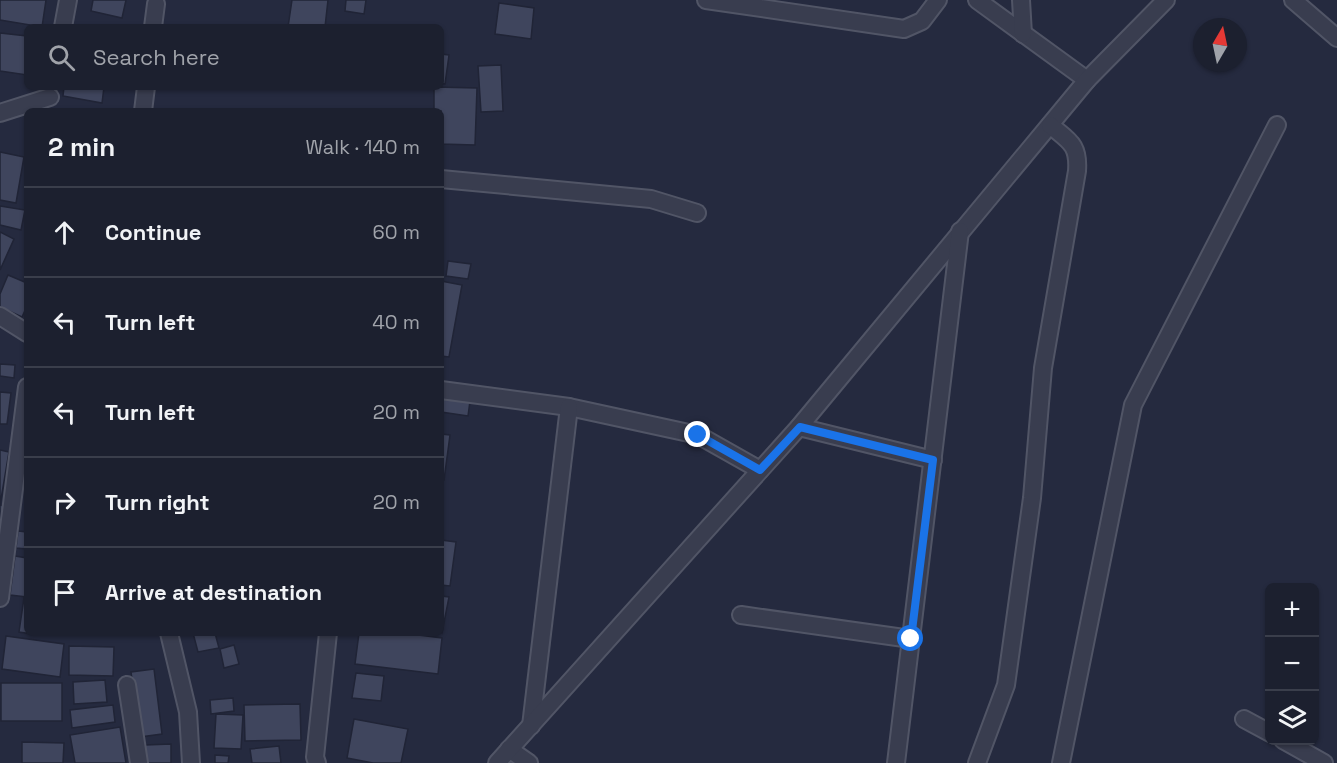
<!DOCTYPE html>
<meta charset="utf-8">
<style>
body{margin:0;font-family:"Space Grotesk",sans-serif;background:#252837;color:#f1f3f6}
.controls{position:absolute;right:18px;bottom:18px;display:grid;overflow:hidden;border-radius:9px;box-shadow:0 2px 4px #0004}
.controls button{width:54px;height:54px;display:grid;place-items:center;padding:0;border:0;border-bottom:2px solid #3a3e4b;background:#1c202f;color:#f1f3f6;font:30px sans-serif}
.compass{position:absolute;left:1193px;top:18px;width:54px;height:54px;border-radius:50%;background:#1c202f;box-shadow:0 2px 4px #0004;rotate:9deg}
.stop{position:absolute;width:18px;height:18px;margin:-14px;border:4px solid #1a73e8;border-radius:50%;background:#fff}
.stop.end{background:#1a73e8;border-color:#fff;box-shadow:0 2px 6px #0008}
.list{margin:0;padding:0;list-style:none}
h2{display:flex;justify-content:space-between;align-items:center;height:78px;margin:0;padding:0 24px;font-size:26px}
h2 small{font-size:20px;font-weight:400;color:#a0a3aa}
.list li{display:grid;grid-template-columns:39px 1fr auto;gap:18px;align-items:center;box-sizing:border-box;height:90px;padding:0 24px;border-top:2px solid #3a3e4b}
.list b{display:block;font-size:22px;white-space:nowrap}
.list em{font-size:20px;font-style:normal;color:#a0a3aa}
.icon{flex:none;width:33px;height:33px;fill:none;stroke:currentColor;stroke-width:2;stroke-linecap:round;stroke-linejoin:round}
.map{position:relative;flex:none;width:1337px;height:763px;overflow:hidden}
.search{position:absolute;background:#1c202f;box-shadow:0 2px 4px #0004;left:24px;top:24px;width:420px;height:66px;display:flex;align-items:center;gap:15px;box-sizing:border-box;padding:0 21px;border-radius:9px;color:#a0a3aa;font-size:22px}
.panel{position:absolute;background:#1c202f;box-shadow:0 2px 4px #0004;left:24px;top:108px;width:420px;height:528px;border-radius:9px}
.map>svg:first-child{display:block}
.building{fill:#3f455d;stroke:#202436;stroke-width:1.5}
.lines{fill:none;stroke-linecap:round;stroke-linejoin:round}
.minor-casing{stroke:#515566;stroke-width:20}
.minor{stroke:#393d4f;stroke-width:16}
.route{stroke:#1a73e8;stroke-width:8}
</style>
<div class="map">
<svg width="1337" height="763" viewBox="0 0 1337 763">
<rect width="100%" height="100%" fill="#252a3f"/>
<g class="building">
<path d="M 0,0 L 46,0 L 42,27 L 0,20 Z"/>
<path d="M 93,0 L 126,0 L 122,18 L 91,11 Z"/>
<path d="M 292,0 L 328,0 L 325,27 L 288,27 Z"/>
<path d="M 346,0 L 366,0 L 364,14 L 345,11 Z"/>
<path d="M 499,3 L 534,8 L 531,39 L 495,34 Z"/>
<path d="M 0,33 L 27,36 L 27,75 L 0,71 Z"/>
<path d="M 441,54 L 449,55 L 445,84 L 441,83 Z"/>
<path d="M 501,65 L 503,111 L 481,112 L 478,66 Z"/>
<path d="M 64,87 L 104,87 L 102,103 L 63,96 Z"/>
<path d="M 434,87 L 477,88 L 475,145 L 441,144 L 441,111 L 434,111 Z"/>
<path d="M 0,152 L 24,157 L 16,203 L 0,200 Z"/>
<path d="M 0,206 L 25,210 L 21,230 L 0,225 Z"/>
<path d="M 0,232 L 14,239 L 0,270 Z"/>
<path d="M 448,261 L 471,264 L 468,279 L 446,276 Z"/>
<path d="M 8,275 L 27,283 L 27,306 L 22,317 L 0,307 L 0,294 Z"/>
<path d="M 441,281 L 462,285 L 449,357 L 441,356 Z"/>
<path d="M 0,364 L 15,365 L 14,378 L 0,376 Z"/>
<path d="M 0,392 L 11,393 L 7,424 L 0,424 Z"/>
<path d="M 441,397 L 470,401 L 468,416 L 441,412 Z"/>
<path d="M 441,434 L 450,435 L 444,480 L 441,479 Z"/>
<path d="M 0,450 L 9,452 L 0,505 L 4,506 L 1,525 L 0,525 Z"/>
<path d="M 18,531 L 27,532 L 27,549 L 16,548 Z"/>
<path d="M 441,540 L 456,542 L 450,586 L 441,585 Z"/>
<path d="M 15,556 L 27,558 L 27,597 L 10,595 Z"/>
<path d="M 441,596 L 449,597 L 442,633 L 441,632 Z"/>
<path d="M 24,598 L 27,598 L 27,633 L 39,633 L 38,635 L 19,632 Z"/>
<path d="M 193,633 L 215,633 L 219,648 L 198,652 Z"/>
<path d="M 359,633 L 403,633 L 442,638 L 438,674 L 355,664 Z"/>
<path d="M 6,636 L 64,644 L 60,677 L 2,669 Z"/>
<path d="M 234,645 L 239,664 L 224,668 L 220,649 Z"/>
<path d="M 69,646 L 114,647 L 113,676 L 69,675 Z"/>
<path d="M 154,669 L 162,734 L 140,737 L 131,672 Z"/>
<path d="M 356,673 L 384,676 L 381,701 L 352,698 Z"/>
<path d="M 105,680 L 107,702 L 74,704 L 73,682 Z"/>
<rect x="1" y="683" width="61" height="38"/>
<path d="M 233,698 L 234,711 L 211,714 L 210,700 Z"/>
<path d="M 300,704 L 301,740 L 245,741 L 244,705 Z"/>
<path d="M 113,705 L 115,722 L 72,728 L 70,710 Z"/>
<path d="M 216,714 L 243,715 L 241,749 L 214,748 Z"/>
<path d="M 354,719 L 408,729 L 401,763 L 373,763 L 347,758 Z"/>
<path d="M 120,727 L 126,763 L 75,763 L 70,735 Z"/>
<path d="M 22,742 L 64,743 L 63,763 L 22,763 Z"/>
<path d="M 171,744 L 171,763 L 146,763 L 145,745 Z"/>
<path d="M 279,746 L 281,763 L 252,763 L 250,749 Z"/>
<path d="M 215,755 L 229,756 L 228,763 L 215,763 Z"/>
</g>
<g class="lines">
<defs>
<g id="minor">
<path d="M 706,0 L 904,29 L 922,21 L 938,0"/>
<path d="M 977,0 L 1087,80"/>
<path d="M 1021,0 L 1023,34"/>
<path d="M 1293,0 L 1337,38"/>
<path d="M 63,27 L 68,0"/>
<path d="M 153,27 L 156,4"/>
<path d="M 143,111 L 146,87"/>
<path d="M 0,113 L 50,97"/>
<path d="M 441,179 L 651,199 L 697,213"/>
<path d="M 0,316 L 27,333"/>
<path d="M 441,390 L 569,407 L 698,435 L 760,470"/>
<path d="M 799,427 L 933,460"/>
<path d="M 0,598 L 27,387"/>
<path d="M 741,615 L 911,639"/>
<path d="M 169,633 L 188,712 L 191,763"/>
<path d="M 127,685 L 139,763"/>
<path d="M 1244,719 L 1270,733"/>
<path d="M 531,726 L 569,407"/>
<path d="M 1283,740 L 1324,763"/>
<path d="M 509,749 L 529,763"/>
<path d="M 317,763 L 315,757 L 328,633"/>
<path d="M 497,763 L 799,427 L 1087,80 L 1166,0"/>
<path d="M 896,763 L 960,231"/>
<path d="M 977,763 L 1006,685 L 1032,498 L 1043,368 L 1077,171 C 1079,144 1069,141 1050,125"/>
<path d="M 1061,763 L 1133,405 L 1277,125"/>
</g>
</defs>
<use href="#minor" class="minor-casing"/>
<use href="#minor" class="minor"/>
</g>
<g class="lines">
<path class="route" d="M 698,435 L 760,470 L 800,427 L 933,460 L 911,639"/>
</g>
</svg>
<div class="controls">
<button>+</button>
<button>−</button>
<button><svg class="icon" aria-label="layers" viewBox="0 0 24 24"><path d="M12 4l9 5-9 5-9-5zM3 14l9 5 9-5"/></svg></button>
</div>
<svg class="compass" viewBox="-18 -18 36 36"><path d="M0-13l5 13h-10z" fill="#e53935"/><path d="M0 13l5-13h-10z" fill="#a0a3aa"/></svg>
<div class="stop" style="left:911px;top:639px"></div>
<div class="stop end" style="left:698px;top:435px"></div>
<div class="search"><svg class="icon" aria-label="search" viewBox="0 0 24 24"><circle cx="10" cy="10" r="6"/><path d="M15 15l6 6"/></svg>Search here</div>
<section class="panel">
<h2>2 min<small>Walk · 140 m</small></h2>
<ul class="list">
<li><svg class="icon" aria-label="ahead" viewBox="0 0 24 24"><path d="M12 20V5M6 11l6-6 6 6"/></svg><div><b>Continue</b></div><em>60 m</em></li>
<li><svg class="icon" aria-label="left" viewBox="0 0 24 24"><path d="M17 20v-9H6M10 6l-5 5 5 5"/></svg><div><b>Turn left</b></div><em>40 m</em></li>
<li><svg class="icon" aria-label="left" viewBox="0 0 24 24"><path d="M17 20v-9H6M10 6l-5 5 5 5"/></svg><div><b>Turn left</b></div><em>20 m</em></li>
<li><svg class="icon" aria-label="right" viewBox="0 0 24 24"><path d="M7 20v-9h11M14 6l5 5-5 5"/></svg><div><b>Turn right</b></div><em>20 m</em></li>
<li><svg class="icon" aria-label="arrive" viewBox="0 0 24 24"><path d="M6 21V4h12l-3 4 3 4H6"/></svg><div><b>Arrive at destination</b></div></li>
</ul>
</section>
</div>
